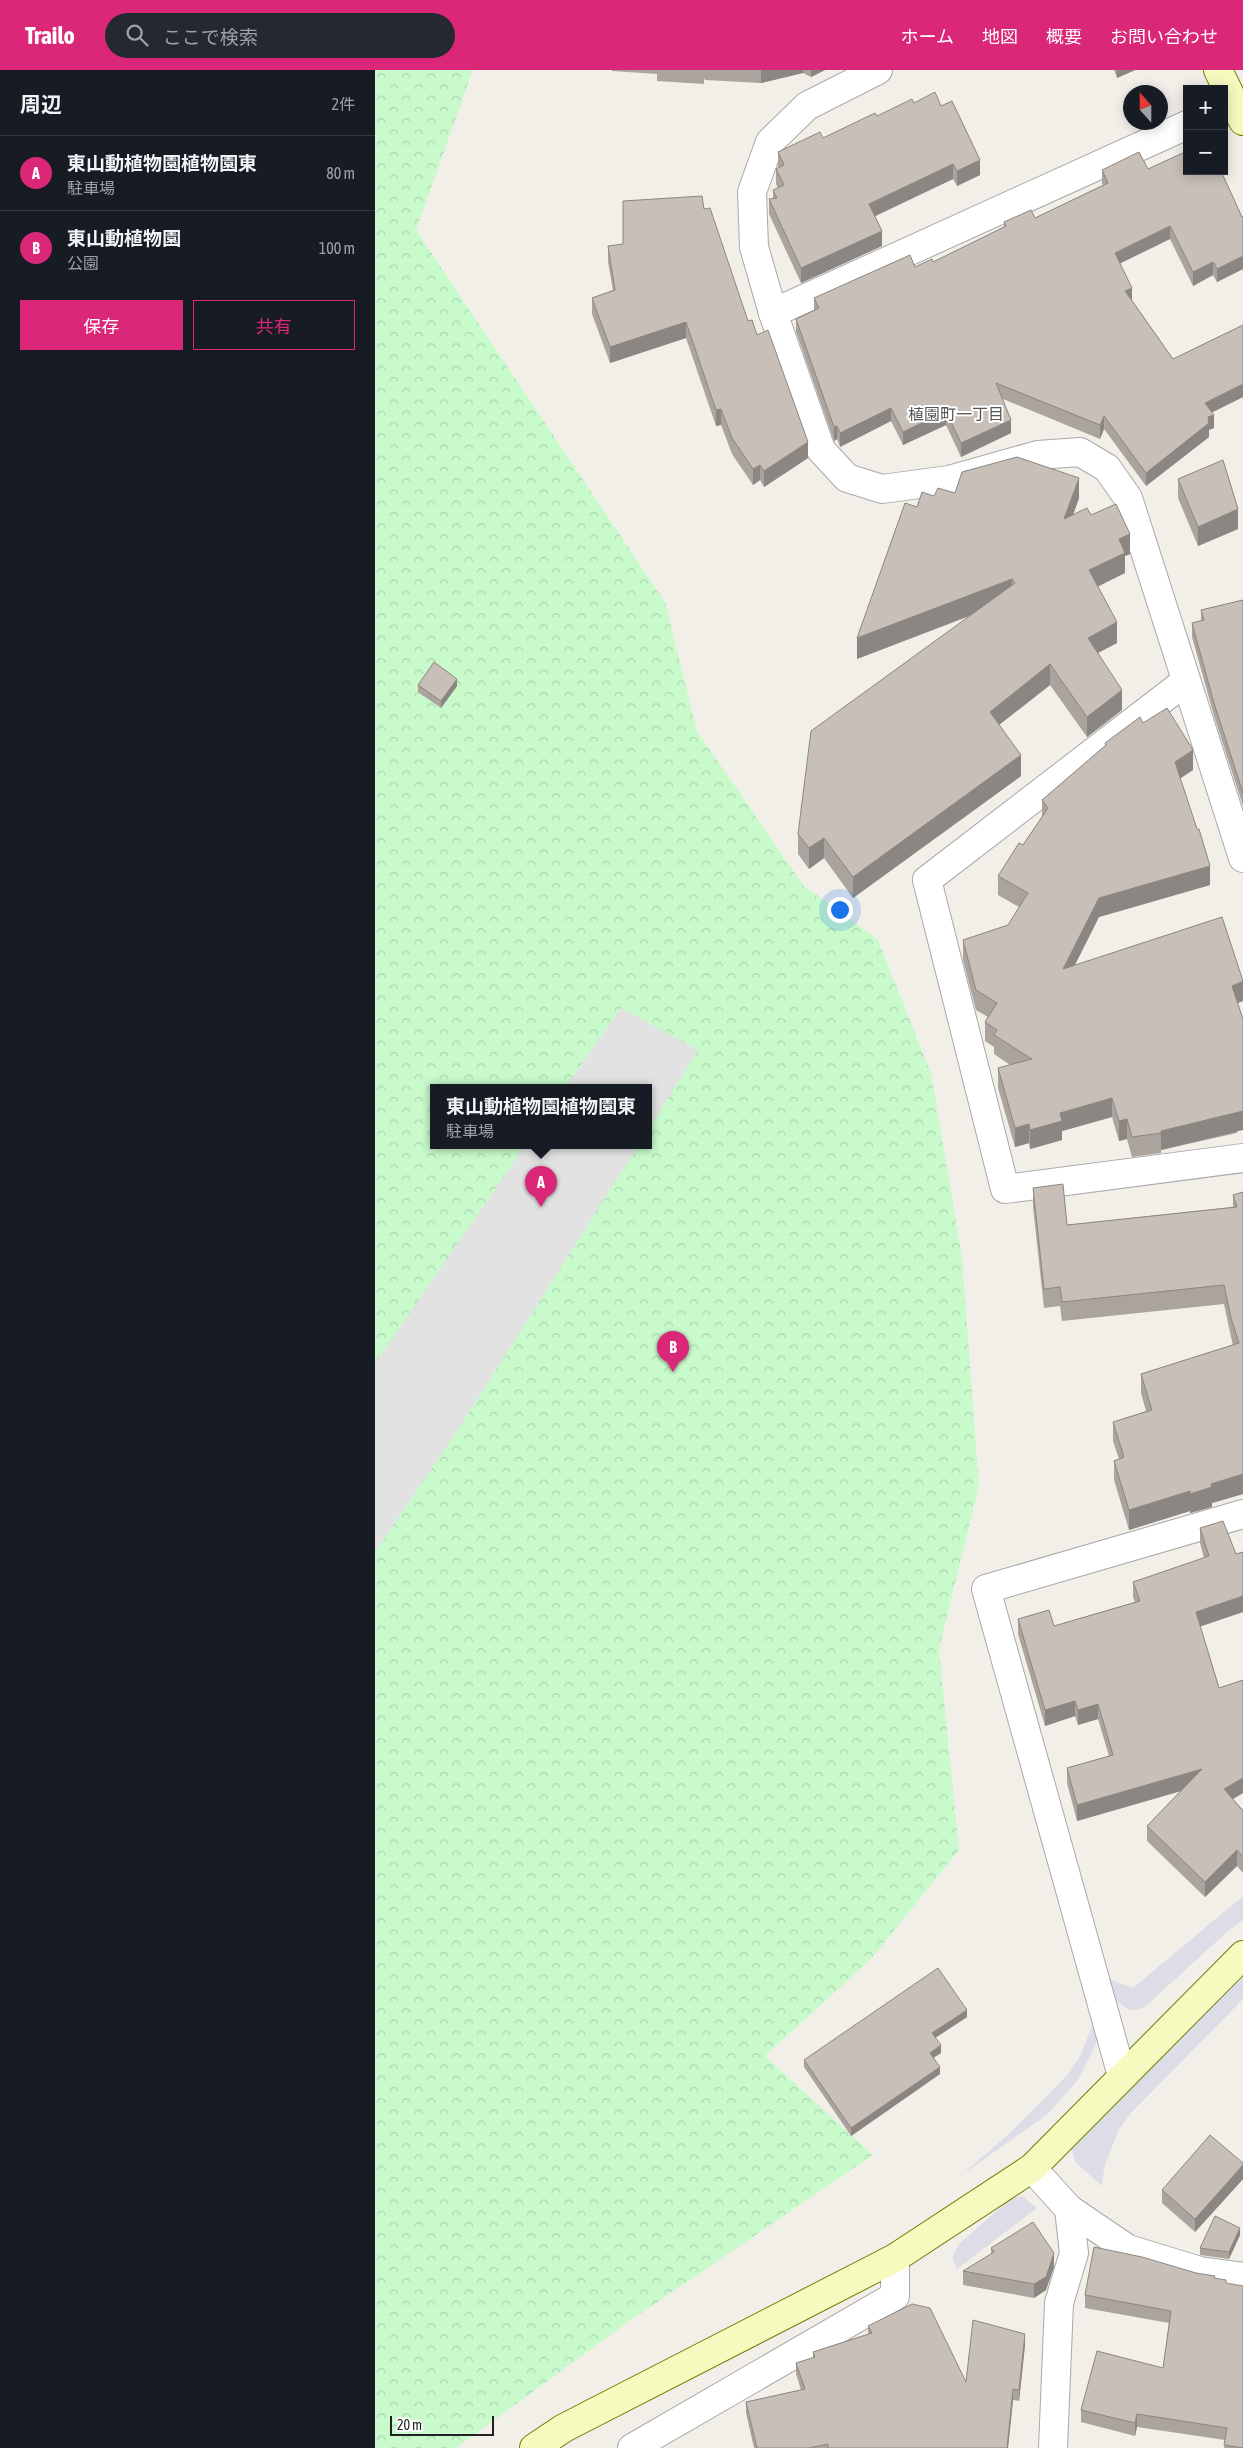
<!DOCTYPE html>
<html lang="ja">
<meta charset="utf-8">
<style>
body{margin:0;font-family:"Asap Condensed","Noto Sans JP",sans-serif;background:#242831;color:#f1f3f6}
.controls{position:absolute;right:15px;top:15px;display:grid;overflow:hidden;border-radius:0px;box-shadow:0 2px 12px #0003}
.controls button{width:45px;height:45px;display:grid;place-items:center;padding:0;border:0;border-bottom:1px solid #363941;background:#171b24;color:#f1f3f6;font:25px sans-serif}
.compass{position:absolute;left:748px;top:15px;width:45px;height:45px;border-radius:50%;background:#171b24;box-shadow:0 2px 12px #0003;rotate:339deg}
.scale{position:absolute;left:15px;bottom:12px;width:104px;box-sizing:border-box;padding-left:5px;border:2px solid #222;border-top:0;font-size:14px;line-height:18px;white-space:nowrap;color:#222;-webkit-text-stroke:4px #fff;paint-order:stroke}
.you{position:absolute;left:464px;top:839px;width:18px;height:18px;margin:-12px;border:4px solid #fff;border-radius:50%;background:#1a73e8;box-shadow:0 0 0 8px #1a73e833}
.badge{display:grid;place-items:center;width:32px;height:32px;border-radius:50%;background:#db2777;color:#fff;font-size:16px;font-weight:700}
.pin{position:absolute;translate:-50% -41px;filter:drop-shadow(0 1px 2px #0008)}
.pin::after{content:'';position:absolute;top:26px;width:18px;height:15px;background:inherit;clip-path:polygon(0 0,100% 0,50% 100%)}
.popup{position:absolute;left:55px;top:1014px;width:222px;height:65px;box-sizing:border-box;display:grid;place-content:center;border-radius:0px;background:#171b24;filter:drop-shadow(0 1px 4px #0005);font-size:16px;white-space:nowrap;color:#9ea1a6}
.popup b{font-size:19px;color:#f1f3f6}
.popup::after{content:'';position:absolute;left:50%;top:100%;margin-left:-10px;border:10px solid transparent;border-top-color:#171b24}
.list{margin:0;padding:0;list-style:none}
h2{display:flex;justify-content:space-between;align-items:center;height:65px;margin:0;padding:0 20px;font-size:21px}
h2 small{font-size:16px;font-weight:400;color:#9ea1a6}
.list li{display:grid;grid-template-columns:32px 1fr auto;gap:15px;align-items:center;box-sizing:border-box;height:75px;padding:0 20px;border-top:1px solid #363941}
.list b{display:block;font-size:19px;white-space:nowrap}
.list p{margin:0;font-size:16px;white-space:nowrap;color:#9ea1a6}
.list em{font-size:16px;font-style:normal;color:#9ea1a6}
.actions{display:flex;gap:10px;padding:15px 20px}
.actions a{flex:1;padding:11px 0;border:1px solid #db2777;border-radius:0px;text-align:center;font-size:18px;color:#db2777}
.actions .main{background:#db2777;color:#fff}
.icon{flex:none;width:28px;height:28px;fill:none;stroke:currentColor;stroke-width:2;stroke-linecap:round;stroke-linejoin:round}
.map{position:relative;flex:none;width:868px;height:2378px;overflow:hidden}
header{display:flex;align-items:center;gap:30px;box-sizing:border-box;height:70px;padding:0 25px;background:#db2777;color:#fff}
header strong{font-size:24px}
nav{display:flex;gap:28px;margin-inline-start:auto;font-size:18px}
.search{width:350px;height:45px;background:#242831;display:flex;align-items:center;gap:12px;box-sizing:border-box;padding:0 18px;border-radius:28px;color:#9ea1a6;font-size:19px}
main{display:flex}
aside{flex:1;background:#171b24}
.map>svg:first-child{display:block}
.park{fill:url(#park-crowns);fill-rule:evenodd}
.parking{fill:#e2e2e2}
.plaza{fill:#dddde8}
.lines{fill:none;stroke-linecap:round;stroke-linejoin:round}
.street-casing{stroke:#a9a9a9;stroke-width:30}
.secondary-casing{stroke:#707d05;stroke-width:30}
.street{stroke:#fff;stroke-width:28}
.secondary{stroke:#f7fabf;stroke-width:28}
.wall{fill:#aba49e}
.shaded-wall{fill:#8b8681}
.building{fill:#c7bfb8;stroke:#8b8681}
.labels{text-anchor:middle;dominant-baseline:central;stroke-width:4;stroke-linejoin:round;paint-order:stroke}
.neighbourhood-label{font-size:16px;fill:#555;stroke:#fff}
</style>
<header>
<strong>Trailo</strong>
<div class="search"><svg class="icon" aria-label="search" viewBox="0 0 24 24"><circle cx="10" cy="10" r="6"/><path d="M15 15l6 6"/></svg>ここで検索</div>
<nav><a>ホーム</a><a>地図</a><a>概要</a><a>お問い合わせ</a></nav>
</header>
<main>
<aside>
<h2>周辺<small>2件</small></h2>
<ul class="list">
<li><span class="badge">A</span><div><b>東山動植物園植物園東</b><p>駐車場</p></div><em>80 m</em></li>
<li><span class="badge">B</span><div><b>東山動植物園</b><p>公園</p></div><em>100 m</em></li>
</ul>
<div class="actions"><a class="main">保存</a><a>共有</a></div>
</aside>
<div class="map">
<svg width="868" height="2378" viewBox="0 0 868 2378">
<defs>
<pattern id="park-crowns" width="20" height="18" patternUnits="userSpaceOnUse" patternTransform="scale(1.25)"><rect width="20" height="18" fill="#c8facc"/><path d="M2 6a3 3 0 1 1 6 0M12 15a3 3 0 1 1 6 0" fill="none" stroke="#acd6af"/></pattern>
</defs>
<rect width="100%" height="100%" fill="#f2efe9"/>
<path class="park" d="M 0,0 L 98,0 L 41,160 L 290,532 L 322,661 L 428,815 L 503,870 L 556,1003 L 587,1188 L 604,1416 L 564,1579 L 584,1780 L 496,1889 L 390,1986 L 498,2085 L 253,2252 L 81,2378 L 0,2378 ZM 59,1018 L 274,1018 L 274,1076 L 59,1076 Z"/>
<g class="parking">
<path d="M 246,938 L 323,980 L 274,1059 L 274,1018 L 190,1018 Z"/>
<path d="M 150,1076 L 263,1076 L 84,1358 L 0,1482 L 0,1293 Z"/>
</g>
<g class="plaza">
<path d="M 868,1826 L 868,1850 L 853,1861 L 773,1934 L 765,1939 L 755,1940 L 742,1932 L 734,1909 L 758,1918 Z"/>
<path d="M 868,1894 L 868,1929 L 756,2043 L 743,2061 L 729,2098 L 727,2116 L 701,2093 L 696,2078 Z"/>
<path d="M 718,1954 L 722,1969 L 720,1977 L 702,2011 L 673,2044 L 585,2106 L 635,2063 L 695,2002 L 705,1986 Z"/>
<path d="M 647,2126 L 662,2138 L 582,2199 L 577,2188 L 584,2174 L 634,2130 Z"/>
</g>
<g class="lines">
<defs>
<g id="street">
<path d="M 503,0 L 432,36 L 395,72 L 377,122 L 379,177 L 398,243 L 446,380 L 472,408 L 507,419 L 574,410 L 663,385 L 705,382 L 732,398 L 753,428 L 868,788"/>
<path d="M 398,243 L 812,55"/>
<path d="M 811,611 L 552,810 L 630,1119 L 868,1088"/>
<path d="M 747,2006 L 611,1519 L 868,1444"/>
<path d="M 657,2098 L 694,2139 L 753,2179 L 825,2201 L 868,2207"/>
<path d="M 257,2378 L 520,2226 L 520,2188"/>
<path d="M 678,2378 L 684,2233 L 699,2183 L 694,2139"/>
</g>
<g id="secondary">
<path d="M 843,0 L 868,51"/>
<path d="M 159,2378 L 189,2358 L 520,2188 L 657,2098 L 868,1885"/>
</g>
</defs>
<use href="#street" class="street-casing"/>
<use href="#secondary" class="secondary-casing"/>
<use href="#street" class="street"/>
<use href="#secondary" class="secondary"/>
</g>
<g class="wall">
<path d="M 237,0 L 450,0 L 436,7 L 428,3 L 386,13 L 330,10 L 329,8 L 329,14 L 282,11 L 282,4 L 237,1 Z"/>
<path d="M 739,0 L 760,0 L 742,8 Z"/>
<path d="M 539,33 L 566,36 L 605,105 L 582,116 L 578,109 L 500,146 L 507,176 L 426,213 L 394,144 L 394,129 L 398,129 L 398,120 L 403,118 L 401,114 L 401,99 L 403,98 L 403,82 L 448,68 L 502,46 Z"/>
<path d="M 773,99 L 867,147 L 868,146 L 868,199 L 842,212 L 838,205 L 818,216 L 795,169 L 745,193 L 757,230 L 798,289 L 868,255 L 868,327 L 837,342 L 839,358 L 834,360 L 834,367 L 771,416 L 729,359 L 725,369 L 628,329 L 636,363 L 586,387 L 571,355 L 528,375 L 516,351 L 465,377 L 462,369 L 459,371 L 421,262 L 421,249 L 439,240 L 439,228 L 558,192 L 629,157 L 629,152 L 660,148 L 728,115 L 727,113 L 727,100 Z"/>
<path d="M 329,139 L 373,251 L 382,265 L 433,388 L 389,417 L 385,410 L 378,415 L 357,384 L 346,355 L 341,356 L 311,268 L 235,293 L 217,244 L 217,228 L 238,220 L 233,192 L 233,176 L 248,174 Z"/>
<path d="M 803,409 L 863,459 L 823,476 L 803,428 Z"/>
<path d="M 580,423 L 704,428 L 698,445 L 716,445 L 755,484 L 750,486 L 750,503 L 722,516 L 742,573 L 723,583 L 747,640 L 712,667 L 675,615 L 624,655 L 646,706 L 478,828 L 449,788 L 434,799 L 423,784 L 423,764 L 595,546 L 482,589 L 542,437 L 559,426 Z"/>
<path d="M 868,530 L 868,736 L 839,646 L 817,567 L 817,553 L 826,551 L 826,540 Z"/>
<path d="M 43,615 L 82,616 L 66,638 L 43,622 Z"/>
<path d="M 768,653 L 818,700 L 805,708 L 835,815 L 724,847 L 700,895 L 868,911 L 868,931 L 863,933 L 862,1063 L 786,1080 L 786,1083 L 757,1087 L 752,1069 L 744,1071 L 737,1047 L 687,1061 L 687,1070 L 655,1079 L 654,1073 L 640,1077 L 623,1018 L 623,998 L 635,995 L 619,984 L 619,977 L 610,971 L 610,952 L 613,947 L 601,940 L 588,890 L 588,870 L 633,855 L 644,837 L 623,825 L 623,806 L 648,775 L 667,747 L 667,730 L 730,676 L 730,673 Z"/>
<path d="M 658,1118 L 692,1155 L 858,1137 L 858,1125 L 868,1122 L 868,1424 L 837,1433 L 837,1437 L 815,1443 L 815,1441 L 754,1460 L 739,1410 L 739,1391 L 744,1389 L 738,1371 L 738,1352 L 771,1341 L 766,1323 L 766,1304 L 858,1275 L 856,1267 L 849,1234 L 687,1251 L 685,1236 L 669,1238 L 658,1137 Z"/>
<path d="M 825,1458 L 861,1484 L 868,1482 L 868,1542 L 825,1556 L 844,1618 L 868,1610 L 868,1723 L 858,1729 L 868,1740 L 868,1803 L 862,1796 L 830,1827 L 772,1771 L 772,1756 L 806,1721 L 702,1751 L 692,1713 L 692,1698 L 734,1686 L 723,1649 L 703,1655 L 700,1646 L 670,1656 L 643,1564 L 643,1549 L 679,1556 L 760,1532 L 758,1527 L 758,1512 L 829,1488 L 825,1473 Z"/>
<path d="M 592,1947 L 560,1968 L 566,1983 L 559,1987 L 565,2004 L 476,2066 L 429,1997 L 429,1990 Z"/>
<path d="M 868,2093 L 868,2109 L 820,2162 L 787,2133 L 787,2120 Z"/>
<path d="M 865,2165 L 854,2189 L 825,2185 L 825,2178 Z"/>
<path d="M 616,2178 L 679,2197 L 671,2220 L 659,2228 L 588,2215 L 588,2201 L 616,2184 Z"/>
<path d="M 821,2203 L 840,2208 L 851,2213 L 868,2378 L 849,2378 L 850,2370 L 762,2357 L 760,2366 L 706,2352 L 706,2340 L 788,2298 L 794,2253 L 710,2238 L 710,2225 Z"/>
<path d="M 493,2256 L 591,2312 L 650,2275 L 644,2331 L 638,2330 L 633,2378 L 379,2378 L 371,2343 L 371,2332 L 426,2320 L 421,2304 L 421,2293 L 438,2288 L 438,2282 L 493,2264 Z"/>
</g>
<g class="shaded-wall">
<path d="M 386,0 L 428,0 L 428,3 L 386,13 Z"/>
<path d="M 436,0 L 450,0 L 436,7 Z"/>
<path d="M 742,0 L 760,0 L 742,8 Z"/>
<path d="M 605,90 L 605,105 L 582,116 L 582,101 Z"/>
<path d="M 578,94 L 578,109 L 494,149 L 494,134 Z"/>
<path d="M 795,156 L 795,169 L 740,196 L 740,183 Z"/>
<path d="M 507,161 L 507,176 L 426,213 L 426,198 Z"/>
<path d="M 868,186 L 868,199 L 842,212 L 842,199 Z"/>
<path d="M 838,192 L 838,205 L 818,216 L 818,202 Z"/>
<path d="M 757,218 L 757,232 L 750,221 Z"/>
<path d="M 311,252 L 311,268 L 235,293 L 235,277 Z"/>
<path d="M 868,314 L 868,327 L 830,346 L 830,333 Z"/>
<path d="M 516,338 L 516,351 L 465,377 L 465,363 Z"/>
<path d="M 346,339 L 346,355 L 341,356 L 341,340 Z"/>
<path d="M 571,341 L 571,355 L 528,375 L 528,362 Z"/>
<path d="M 839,345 L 839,358 L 834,360 L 834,367 L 771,416 L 771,403 L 833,347 Z"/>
<path d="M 729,346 L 729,359 L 725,369 L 725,355 Z"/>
<path d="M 636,350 L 636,363 L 586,387 L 586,373 Z"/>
<path d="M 462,356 L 462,369 L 459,371 L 459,357 Z"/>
<path d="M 433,372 L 433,388 L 389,417 L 389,401 Z"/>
<path d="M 385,395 L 385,410 L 378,415 L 378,399 Z"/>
<path d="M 704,408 L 704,428 L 689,470 L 689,449 Z"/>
<path d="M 863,439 L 863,459 L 823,476 L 823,457 Z"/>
<path d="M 755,464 L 755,484 L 750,486 L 750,503 L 714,521 L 714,500 L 744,469 Z"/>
<path d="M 637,509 L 637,529 L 482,589 L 482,568 Z"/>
<path d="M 742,552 L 742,573 L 713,588 L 713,568 Z"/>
<path d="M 675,594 L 675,615 L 615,662 L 615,642 Z"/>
<path d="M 82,609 L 82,616 L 66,638 L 66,631 Z"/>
<path d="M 747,620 L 747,640 L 712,667 L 712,647 Z"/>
<path d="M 818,680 L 818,700 L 800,712 L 800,692 Z"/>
<path d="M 646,685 L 646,706 L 478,828 L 478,807 Z"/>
<path d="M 449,768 L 449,788 L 434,799 L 434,778 Z"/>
<path d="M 835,796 L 835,815 L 724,847 L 688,918 L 688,899 L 724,828 Z"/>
<path d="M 868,912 L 868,931 L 857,935 L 857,916 Z"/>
<path d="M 737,1028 L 737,1047 L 687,1061 L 687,1070 L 655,1079 L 655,1060 L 685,1043 Z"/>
<path d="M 868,1041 L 868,1060 L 786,1080 L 786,1061 Z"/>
<path d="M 752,1049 L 752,1069 L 744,1071 L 744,1051 Z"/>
<path d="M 654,1054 L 654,1073 L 640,1077 L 640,1058 Z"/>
<path d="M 868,1404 L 868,1424 L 837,1433 L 837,1437 L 815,1443 L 815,1424 L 836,1414 Z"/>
<path d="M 815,1421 L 815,1441 L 754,1460 L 754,1440 Z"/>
<path d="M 868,1526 L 868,1542 L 821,1558 L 821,1542 Z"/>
<path d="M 700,1631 L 700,1646 L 670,1656 L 670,1640 Z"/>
<path d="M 723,1634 L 723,1649 L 703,1655 L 703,1640 Z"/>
<path d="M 827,1699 L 827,1715 L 702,1751 L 702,1735 Z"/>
<path d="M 868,1708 L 868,1723 L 849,1734 L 849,1719 Z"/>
<path d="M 862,1780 L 862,1796 L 830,1827 L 830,1812 Z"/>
<path d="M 592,1940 L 592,1947 L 557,1970 L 557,1963 Z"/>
<path d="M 566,1975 L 566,1983 L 555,1990 L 555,1983 Z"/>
<path d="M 565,1997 L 565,2004 L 476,2066 L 476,2058 Z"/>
<path d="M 868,2095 L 868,2109 L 820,2162 L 820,2149 Z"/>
<path d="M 865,2158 L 865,2165 L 854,2189 L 854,2182 Z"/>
<path d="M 679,2183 L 679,2197 L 671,2220 L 659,2228 L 659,2214 Z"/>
<path d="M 650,2264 L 650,2275 L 644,2331 L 644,2320 Z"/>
<path d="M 638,2319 L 638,2330 L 633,2378 L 632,2378 Z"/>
<path d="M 762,2344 L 762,2357 L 760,2366 L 760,2353 Z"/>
</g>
<g class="building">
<path d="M 560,22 L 566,36 L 577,31 L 605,90 L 582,101 L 578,94 L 494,134 L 507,161 L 426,198 L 394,129 L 402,128 L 398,120 L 409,115 L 401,99 L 409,95 L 403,82 L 445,62 L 448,68 L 500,43 L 502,46 L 537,29 L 539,33 Z"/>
<path d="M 812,81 L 812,101 L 846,101 L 867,147 L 868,146 L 868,186 L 842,199 L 838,192 L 818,202 L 795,156 L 740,183 L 757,218 L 750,221 L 798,289 L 868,255 L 868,314 L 830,333 L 839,345 L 833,347 L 834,353 L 771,403 L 729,346 L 725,355 L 621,313 L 636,350 L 586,373 L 571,341 L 528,362 L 516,338 L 465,363 L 462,356 L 459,357 L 421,249 L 444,238 L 439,228 L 535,185 L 540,197 L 557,189 L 558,192 L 631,156 L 629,152 L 656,140 L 660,148 L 733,113 L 727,100 L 764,82 L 773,99 Z"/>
<path d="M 327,126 L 329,139 L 335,138 L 373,251 L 377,250 L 382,265 L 393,260 L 433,372 L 389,401 L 385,395 L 378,399 L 357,368 L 346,339 L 341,340 L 311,252 L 235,277 L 217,228 L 240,220 L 233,176 L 248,174 L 248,131 Z"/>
<path d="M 642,387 L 704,408 L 689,449 L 712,438 L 716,445 L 741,434 L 755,464 L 744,469 L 750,483 L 714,500 L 742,552 L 713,568 L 747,620 L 712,647 L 675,594 L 615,642 L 646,685 L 478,807 L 449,768 L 434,778 L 423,764 L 436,661 L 640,513 L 637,509 L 482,568 L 530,433 L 542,437 L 547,422 L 559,426 L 563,418 L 580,423 L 587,402 Z"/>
<path d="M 848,390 L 863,439 L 823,457 L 803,409 Z"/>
<path d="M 868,530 L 868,723 L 839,633 L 817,553 L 829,550 L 826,540 Z"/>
<path d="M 59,592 L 82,609 L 66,631 L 43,615 Z"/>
<path d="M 792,638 L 818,680 L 800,692 L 822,759 L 824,759 L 835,796 L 724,828 L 688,899 L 847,847 L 868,911 L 857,916 L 868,949 L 868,1041 L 786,1061 L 786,1063 L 757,1067 L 752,1049 L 744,1051 L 737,1028 L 685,1043 L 687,1051 L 655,1060 L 654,1054 L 640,1058 L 623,998 L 657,989 L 619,965 L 622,960 L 610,952 L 622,933 L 601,920 L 588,870 L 633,855 L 653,823 L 623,806 L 644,773 L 648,775 L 673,738 L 667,730 L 731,675 L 730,673 L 765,647 L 768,653 Z"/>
<path d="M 688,1114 L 692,1155 L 862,1137 L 858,1125 L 868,1122 L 868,1404 L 836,1414 L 837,1417 L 815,1424 L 815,1421 L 754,1440 L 739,1391 L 749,1387 L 738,1352 L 777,1340 L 766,1304 L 864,1273 L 856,1248 L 849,1215 L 687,1232 L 685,1217 L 669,1219 L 658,1118 Z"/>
<path d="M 848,1451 L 861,1484 L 868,1482 L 868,1526 L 821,1542 L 844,1618 L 868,1610 L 868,1708 L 849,1719 L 868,1741 L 868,1787 L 862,1780 L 830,1812 L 772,1756 L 827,1699 L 702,1735 L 692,1698 L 738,1685 L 723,1634 L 703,1640 L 700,1631 L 670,1640 L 643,1549 L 674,1540 L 679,1556 L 765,1531 L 758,1512 L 834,1486 L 825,1458 Z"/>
<path d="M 563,1898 L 592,1940 L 557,1963 L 566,1975 L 555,1983 L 565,1997 L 476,2058 L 429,1990 Z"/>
<path d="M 835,2065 L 868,2093 L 868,2095 L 820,2149 L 787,2120 Z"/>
<path d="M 840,2146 L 865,2158 L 854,2182 L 825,2178 Z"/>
<path d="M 658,2152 L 679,2183 L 671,2207 L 659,2214 L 588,2201 L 619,2182 L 616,2178 Z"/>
<path d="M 719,2177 L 767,2187 L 821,2203 L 840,2206 L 839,2208 L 851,2210 L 851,2213 L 868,2216 L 868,2378 L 849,2375 L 852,2358 L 762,2344 L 760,2353 L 706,2340 L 722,2281 L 788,2298 L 796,2241 L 710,2225 Z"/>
<path d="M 537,2234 L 555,2238 L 591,2312 L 598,2250 L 650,2264 L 644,2320 L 638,2319 L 632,2378 L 453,2378 L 453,2374 L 434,2378 L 382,2378 L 371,2332 L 430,2319 L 421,2293 L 440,2287 L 438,2282 L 497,2263 L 493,2256 Z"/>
</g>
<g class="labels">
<g class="neighbourhood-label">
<text x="581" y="344">植園町一丁目</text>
</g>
</g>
</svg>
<div class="controls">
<button>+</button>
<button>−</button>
</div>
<svg class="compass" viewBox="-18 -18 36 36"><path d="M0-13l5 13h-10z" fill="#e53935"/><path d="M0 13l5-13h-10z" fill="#9ea1a6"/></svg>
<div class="scale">20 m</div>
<div class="you"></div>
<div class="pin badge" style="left:166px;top:1137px">A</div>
<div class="popup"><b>東山動植物園植物園東</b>駐車場</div>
<div class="pin badge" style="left:298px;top:1302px">B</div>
</div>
</main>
